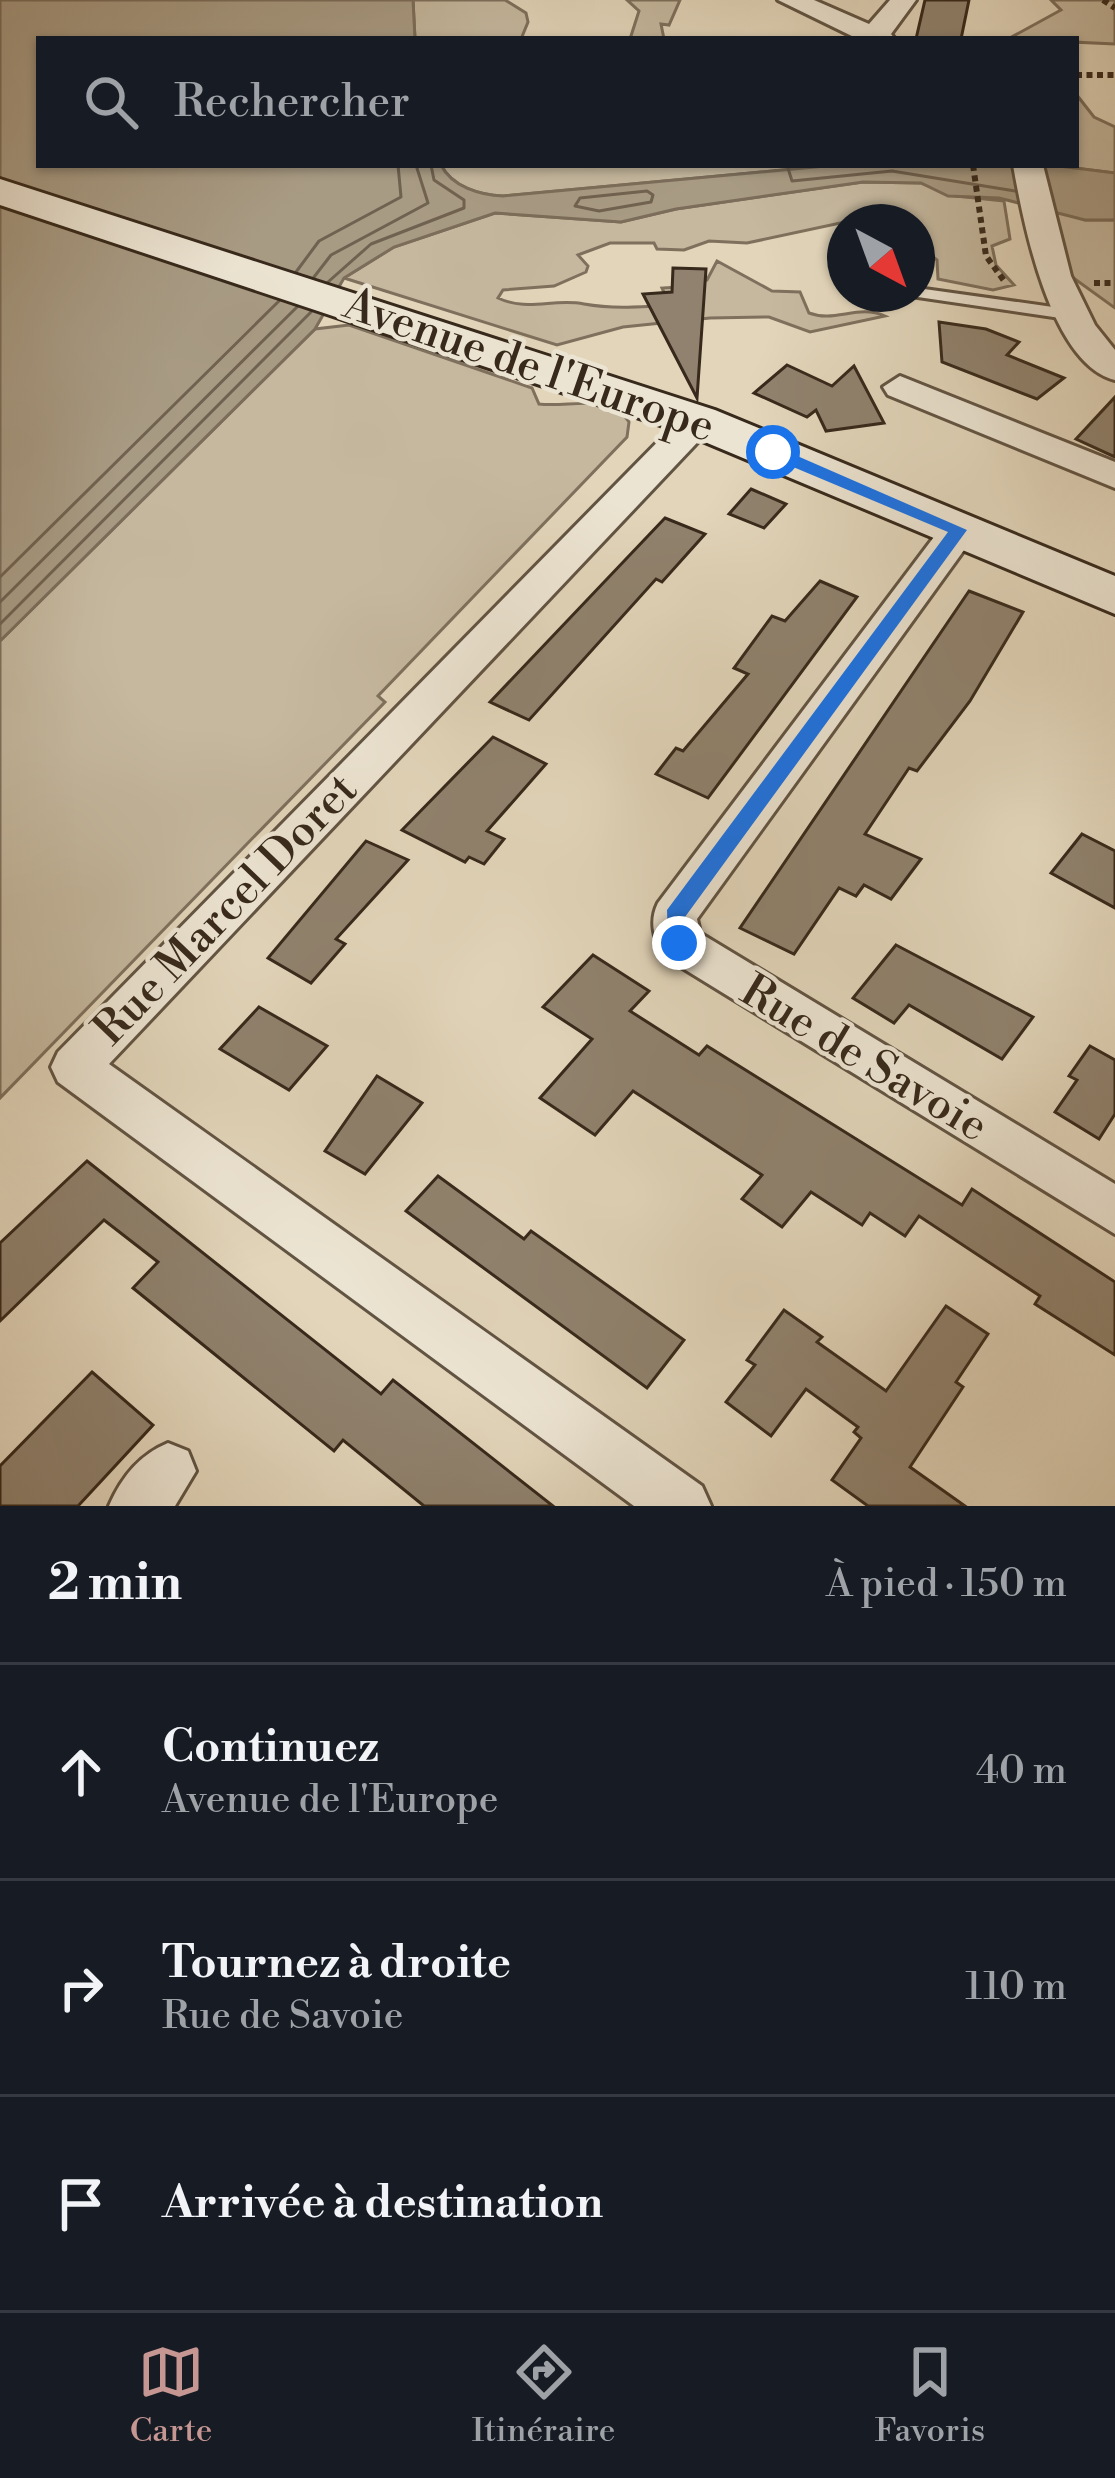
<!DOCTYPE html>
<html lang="fr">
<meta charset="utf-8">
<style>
body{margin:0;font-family:"Libre Bodoni",serif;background:#20242c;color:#f1f3f6}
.compass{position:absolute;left:827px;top:204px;width:108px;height:108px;border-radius:50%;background:#171b24;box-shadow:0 3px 9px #0004;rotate:139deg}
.stop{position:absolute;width:36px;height:36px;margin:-27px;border:9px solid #1a73e8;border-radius:50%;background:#fff}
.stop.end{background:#1a73e8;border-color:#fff;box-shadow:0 3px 12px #0008}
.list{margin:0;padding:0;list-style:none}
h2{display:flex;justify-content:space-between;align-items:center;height:156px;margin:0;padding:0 48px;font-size:51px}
h2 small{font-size:39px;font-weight:400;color:#9ea1a6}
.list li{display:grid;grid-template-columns:78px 1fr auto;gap:36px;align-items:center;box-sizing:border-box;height:216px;padding:0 48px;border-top:3px solid #363941}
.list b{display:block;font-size:45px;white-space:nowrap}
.list p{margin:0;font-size:39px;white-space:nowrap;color:#9ea1a6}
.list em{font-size:39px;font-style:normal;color:#9ea1a6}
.icon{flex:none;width:66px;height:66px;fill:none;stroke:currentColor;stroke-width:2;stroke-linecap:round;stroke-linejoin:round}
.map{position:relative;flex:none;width:1115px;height:1506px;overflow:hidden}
.search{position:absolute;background:#171b24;box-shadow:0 3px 9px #0004;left:36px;right:36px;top:36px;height:132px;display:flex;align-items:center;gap:30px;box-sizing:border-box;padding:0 42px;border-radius:0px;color:#9ea1a6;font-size:45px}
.sheet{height:804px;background:#171b24}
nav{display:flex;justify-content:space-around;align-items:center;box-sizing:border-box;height:168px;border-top:3px solid #363941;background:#171b24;font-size:33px;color:#9ea1a6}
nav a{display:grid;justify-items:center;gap:6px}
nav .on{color:#c59692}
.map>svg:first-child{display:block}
.green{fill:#c5b89f;stroke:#7e705d;stroke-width:3}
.water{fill:#a89b84;stroke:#7b6d5a;stroke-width:3}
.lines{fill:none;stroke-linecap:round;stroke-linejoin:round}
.shore{stroke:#706250;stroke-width:3}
.building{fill:#90826e;stroke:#37291b;stroke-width:3}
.lane-casing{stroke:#625443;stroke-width:6}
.street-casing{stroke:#625443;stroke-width:6}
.secondary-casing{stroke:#37291b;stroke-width:6}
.path{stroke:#37291b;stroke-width:6;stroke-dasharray:6 4.5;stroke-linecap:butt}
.lane{fill:#ece4d2;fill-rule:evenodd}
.street{fill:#ece4d2;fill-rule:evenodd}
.secondary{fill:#ece4d2;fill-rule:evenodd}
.route{fill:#1a73e8}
.labels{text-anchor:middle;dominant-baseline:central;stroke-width:9;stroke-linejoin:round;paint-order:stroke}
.street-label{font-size:45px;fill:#37291b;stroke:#ece4d2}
</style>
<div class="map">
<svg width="1115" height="1506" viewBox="0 0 1115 1506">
<rect width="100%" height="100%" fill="#e2d5ba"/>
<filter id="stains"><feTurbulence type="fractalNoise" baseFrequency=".00167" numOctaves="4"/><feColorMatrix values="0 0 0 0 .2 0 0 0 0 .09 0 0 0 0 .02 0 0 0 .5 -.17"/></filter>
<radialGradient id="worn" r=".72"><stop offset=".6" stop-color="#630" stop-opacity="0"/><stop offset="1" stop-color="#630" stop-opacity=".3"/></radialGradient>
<g class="green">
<path d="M 413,0 L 505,0 L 526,13 L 528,22 L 521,39 L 415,39 Z"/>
<path d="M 627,0 L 680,0 L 669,25 L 661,24 L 664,39 L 630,39 L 639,11 Z"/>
<path d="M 1051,0 L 1115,0 L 1115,44 L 1008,39 L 1061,10 Z"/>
<path d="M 1076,94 L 1094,117 L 1115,127 L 1115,173 L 1051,165 L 1076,165 Z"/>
<path d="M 441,165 L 836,165 L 503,196 C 480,195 452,187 441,165 Z"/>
<path d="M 863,182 L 921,183 L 956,196 L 1004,201 L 1010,239 L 992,246 L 996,265 L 1014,285 L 993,290 L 938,279 L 937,260 L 917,244 L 917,222 L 845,222 L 747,243 L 709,241 L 684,250 L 657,249 L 654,243 L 610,243 L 578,255 L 588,266 L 586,272 L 554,286 L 503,290 L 498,298 C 527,312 554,298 584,304 C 612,309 639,307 670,305 L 662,288 L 679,287 L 681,280 L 707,280 L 717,261 L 772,291 L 800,292 L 809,313 C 835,323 858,304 885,316 L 810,332 L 769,317 L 710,318 L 623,327 L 557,345 L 344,278 L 394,247 L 495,213 L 621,222 L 676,209 Z"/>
<path d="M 1050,208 L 1085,220 L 1115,220 L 1115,308 L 1068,274 Z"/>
<path d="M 349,325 L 532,388 L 539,404 C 569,408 610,392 629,422 L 627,437 L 378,696 L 385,702 L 0,1098 L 0,641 L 315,329 Z"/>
</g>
<path class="water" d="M 0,0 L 413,0 L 415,39 L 39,39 L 39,165 L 441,165 C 452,187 480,195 503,196 L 836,165 L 1051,165 L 1115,173 L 1115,220 L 1085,220 L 999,198 L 948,196 L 921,183 L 863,182 L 676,209 L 621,222 L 495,213 L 394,247 L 344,278 L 315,329 L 0,641 Z"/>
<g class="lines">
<g class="shore">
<path d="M 787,165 L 792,181 L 892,171 L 1015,191"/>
<path d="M 647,191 L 653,195 L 651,202 L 599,211 L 575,206 L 580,198 Z"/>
<path d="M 296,272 L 319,241 L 401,197 L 398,165"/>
<path d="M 314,277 L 331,255 L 428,203 L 416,165"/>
<path d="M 328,282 L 371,244 L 464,208 L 464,200 L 434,180 L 431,165"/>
<path d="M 0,577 L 279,301"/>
<path d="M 0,602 L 297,307"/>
<path d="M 0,624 L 311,312"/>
</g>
</g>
<g class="building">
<path d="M 925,0 L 969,0 L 961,39 L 916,39 Z"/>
<path d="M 673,268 L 706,269 L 697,398 L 643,294 L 672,292 Z"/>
<path d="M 939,322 L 986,329 L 1019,342 L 1007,355 L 1064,378 L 1037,399 L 942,362 Z"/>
<path d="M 787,365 L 832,386 L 854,366 L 884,423 L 826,431 L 816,410 L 807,417 L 754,393 Z"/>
<path d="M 1115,397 L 1115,457 L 1076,439 Z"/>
<path d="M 751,489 L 786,504 L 764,528 L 729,514 Z"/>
<path d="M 665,518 L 705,534 L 662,582 L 656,579 L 529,720 L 490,702 Z"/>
<path d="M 820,581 L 857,597 L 708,798 L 656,774 L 676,748 L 683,751 L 748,674 L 734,668 L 772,616 L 785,621 Z"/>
<path d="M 969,591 L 1023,612 L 970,701 L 917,771 L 909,768 L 865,834 L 921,859 L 891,899 L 864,885 L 856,896 L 839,888 L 794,954 L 740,928 Z"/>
<path d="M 493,737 L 546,764 L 487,831 L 504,839 L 484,864 L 469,857 L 465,862 L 402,830 Z"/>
<path d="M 1082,834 L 1115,851 L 1115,908 L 1051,873 Z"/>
<path d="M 366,841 L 408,860 L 336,939 L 345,944 L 311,983 L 268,958 Z"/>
<path d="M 896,945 L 1033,1017 L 1002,1059 L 909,1005 L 894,1023 L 853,998 Z"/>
<path d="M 593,955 L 649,991 L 630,1011 L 699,1055 L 707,1046 L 962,1205 L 972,1189 L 1115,1282 L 1115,1355 L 1035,1304 L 1040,1296 L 919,1216 L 905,1236 L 870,1213 L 862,1225 L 811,1192 L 782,1227 L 742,1199 L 762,1175 L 633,1091 L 595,1135 L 540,1098 L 592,1039 L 543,1007 Z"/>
<path d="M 259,1007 L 327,1046 L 289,1090 L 220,1049 Z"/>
<path d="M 1090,1046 L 1115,1060 L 1115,1114 L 1099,1139 L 1055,1112 L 1077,1080 L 1069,1076 Z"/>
<path d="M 377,1076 L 422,1103 L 365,1174 L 325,1151 Z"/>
<path d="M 87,1161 L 381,1394 L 393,1380 L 553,1506 L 424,1506 L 343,1440 L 334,1451 L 133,1288 L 158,1262 L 104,1220 L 0,1321 L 0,1243 Z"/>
<path d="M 438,1176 L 524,1239 L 531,1231 L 684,1340 L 647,1388 L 406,1211 Z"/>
<path d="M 946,1306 L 988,1334 L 956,1382 L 963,1387 L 910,1467 L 965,1506 L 868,1506 L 832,1480 L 861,1438 L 854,1432 L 858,1427 L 806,1389 L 771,1436 L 726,1402 L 755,1365 L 747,1360 L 784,1310 L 822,1337 L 817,1342 L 886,1391 Z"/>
<path d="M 92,1372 L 153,1425 L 78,1506 L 0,1506 L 0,1466 Z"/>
</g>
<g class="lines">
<defs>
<path id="lane" d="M 917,288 L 1074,310 L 1082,315 L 1074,320 L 911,296 L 910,294 L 917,294 Z"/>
<g id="street">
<path d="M 778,0 L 814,0 L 869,24 L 890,0 L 916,0 L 891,34 L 895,39 L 858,39 Z"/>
<path d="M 1013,165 L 1043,165 L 1071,276 L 1095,325 L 1115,350 L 1115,380 C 1050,364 1023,221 1013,165 Z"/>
<path d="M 900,376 L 1115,462 L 1115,488 L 888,395 L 883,387 Z"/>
<path d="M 698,410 L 716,421 L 710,429 L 109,1064 L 702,1486 L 711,1506 L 634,1506 L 58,1082 L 51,1067 L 58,1052 L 686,413 Z"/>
<path d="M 959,518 L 972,521 L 978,530 L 972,539 L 697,919 L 700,933 L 1115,1184 L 1115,1234 L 663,956 C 654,938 649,921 658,903 L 946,521 Z"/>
<path d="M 168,1443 L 188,1451 L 196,1471 L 175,1506 L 109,1506 C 121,1478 139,1455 168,1443 Z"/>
</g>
<path id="secondary" d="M 0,179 L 715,410 L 1115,576 L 1115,614 L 681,432 L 0,205 Z"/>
</defs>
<use href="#lane" class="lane-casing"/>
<use href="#street" class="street-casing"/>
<use href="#secondary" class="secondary-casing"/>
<g class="path">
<path d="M 1103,0 L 1115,8"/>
<path d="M 1076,75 L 1115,75"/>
<path d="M 973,165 L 986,256 L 1005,282"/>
<path d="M 1094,283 L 1115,283"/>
</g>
<use href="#lane" class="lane"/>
<use href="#street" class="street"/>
<use href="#secondary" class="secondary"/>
</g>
<path class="route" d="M 767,448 L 779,448 L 967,530 L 685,917 L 690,943 L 679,951 L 668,943 L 667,910 L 948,532 L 767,456 Z"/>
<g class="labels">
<g class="street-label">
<text transform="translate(529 366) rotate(19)">Avenue de l'Europe</text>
<text transform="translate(226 910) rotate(-46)">Rue Marcel Doret</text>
<text transform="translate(864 1059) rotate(31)">Rue de Savoie</text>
</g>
</g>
<rect width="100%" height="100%" filter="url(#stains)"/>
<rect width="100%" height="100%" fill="url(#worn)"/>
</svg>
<svg class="compass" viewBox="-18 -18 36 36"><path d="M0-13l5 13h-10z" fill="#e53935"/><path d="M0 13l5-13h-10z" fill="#9ea1a6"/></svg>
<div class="stop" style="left:773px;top:452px"></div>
<div class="stop end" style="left:679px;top:943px"></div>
<div class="search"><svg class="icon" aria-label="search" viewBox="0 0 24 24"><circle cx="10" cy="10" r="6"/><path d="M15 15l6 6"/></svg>Rechercher</div>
</div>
<section class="sheet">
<h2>2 min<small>À pied · 150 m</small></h2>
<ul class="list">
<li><svg class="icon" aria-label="ahead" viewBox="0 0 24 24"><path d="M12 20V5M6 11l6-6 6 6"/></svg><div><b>Continuez</b><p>Avenue de l'Europe</p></div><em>40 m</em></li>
<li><svg class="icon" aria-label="right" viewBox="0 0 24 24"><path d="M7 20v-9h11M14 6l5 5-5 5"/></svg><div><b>Tournez à droite</b><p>Rue de Savoie</p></div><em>110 m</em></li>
<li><svg class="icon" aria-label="arrive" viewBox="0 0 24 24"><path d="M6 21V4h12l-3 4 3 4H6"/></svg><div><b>Arrivée à destination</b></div></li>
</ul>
</section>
<nav>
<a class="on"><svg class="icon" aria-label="map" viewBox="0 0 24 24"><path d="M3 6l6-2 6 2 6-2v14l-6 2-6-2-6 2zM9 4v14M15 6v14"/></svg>Carte</a>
<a><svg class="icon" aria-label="directions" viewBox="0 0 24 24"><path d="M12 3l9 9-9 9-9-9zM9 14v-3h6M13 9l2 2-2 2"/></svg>Itinéraire</a>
<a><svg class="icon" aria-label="saved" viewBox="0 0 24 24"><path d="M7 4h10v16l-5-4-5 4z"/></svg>Favoris</a>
</nav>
